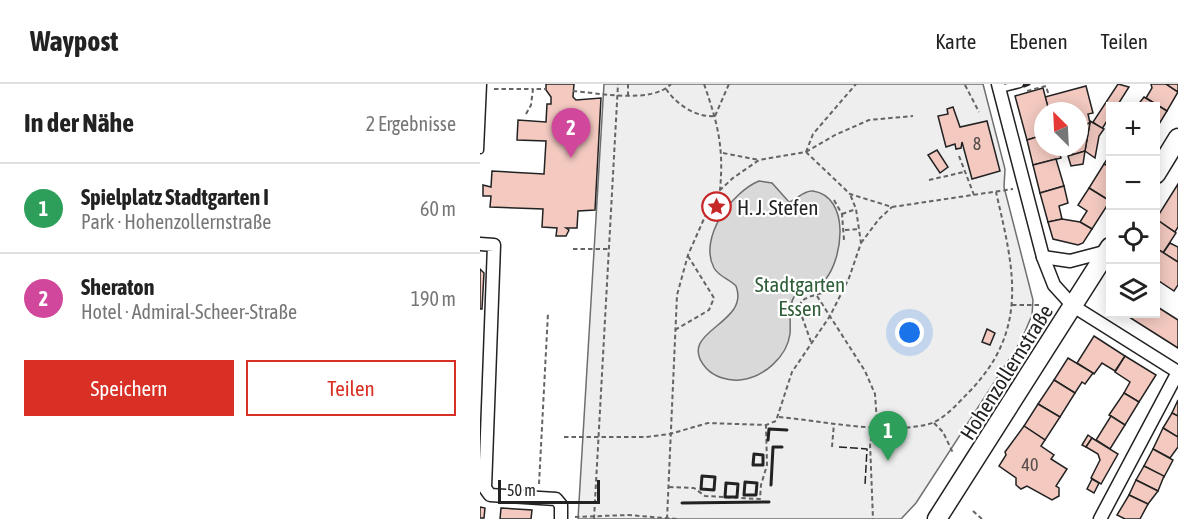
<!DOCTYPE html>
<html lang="de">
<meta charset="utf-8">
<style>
body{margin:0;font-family:"Asap Condensed",sans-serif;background:#f2f2f2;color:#222}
.controls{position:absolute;right:18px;top:18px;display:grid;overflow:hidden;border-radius:0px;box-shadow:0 3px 15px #0003}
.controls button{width:54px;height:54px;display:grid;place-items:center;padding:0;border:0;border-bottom:2px solid #e0e0e0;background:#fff;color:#222;font:30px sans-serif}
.compass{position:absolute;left:554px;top:18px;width:54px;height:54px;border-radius:50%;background:#fff;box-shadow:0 3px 15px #0003;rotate:336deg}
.scale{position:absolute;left:18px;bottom:15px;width:102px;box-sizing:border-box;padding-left:6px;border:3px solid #222;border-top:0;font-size:16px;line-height:21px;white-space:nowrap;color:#222;-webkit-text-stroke:4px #fff;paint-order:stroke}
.you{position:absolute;left:430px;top:249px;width:21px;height:21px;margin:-15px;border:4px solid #fff;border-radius:50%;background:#1a73e8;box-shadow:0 0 0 9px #1a73e833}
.badge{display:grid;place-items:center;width:39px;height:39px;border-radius:50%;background:#d93025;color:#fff;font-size:20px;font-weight:700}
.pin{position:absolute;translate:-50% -50px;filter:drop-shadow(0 2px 3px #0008)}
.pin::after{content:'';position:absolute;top:32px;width:21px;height:18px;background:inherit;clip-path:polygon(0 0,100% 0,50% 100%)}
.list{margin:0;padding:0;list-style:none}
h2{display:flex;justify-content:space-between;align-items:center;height:78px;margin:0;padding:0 24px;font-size:26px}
h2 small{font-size:20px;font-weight:400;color:#767676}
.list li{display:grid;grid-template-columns:39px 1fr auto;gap:18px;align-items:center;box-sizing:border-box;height:90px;padding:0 24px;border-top:2px solid #e0e0e0}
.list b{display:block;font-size:22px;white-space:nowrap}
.list p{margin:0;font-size:20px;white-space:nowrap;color:#767676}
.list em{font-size:20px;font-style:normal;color:#767676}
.actions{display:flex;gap:12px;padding:18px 24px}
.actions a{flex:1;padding:14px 0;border:2px solid #d93025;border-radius:0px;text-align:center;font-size:21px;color:#d93025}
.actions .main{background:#d93025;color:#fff}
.icon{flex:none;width:33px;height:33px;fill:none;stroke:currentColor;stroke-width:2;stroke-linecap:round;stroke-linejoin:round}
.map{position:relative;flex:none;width:698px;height:435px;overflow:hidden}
header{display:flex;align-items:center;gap:36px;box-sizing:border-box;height:84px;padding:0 30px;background:#fff;border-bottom:2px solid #e0e0e0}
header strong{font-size:28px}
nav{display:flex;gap:33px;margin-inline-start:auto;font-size:21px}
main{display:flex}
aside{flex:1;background:#fff}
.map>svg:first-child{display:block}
.green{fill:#eee;stroke:#6f6f6f;stroke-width:1.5}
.water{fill:#d9d9d9;stroke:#6f6f6f;stroke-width:1.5}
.building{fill:#f3c9c0;stroke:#222;stroke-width:1.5}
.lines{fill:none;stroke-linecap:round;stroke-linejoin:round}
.service-casing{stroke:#222;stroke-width:9}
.minor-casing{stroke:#222;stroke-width:15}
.secondary-casing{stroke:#222;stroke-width:21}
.path{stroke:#646464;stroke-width:2;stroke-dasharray:4.5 3;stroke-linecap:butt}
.service{stroke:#fff;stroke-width:6}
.minor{stroke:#fff;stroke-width:12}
.secondary{stroke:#fff;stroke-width:18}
.fence{stroke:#222;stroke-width:1.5;stroke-dasharray:8 3;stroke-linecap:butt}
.wall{stroke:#222;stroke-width:3}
.labels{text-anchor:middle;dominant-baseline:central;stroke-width:4.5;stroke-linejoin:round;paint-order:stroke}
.number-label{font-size:18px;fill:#564c4a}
.poi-label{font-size:21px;fill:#222;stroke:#fff;text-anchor:start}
.park-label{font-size:21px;fill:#2f5e38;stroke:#fff}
.street-label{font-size:21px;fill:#222;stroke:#fff}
</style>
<header>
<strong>Waypost</strong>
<nav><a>Karte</a><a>Ebenen</a><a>Teilen</a></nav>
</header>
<main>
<aside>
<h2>In der Nähe<small>2 Ergebnisse</small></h2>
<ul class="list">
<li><span class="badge" style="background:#2e9e5b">1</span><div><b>Spielplatz Stadtgarten I</b><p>Park · Hohenzollernstraße</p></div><em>60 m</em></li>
<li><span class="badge" style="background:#d1479c">2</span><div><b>Sheraton</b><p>Hotel · Admiral-Scheer-Straße</p></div><em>190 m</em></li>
</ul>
<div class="actions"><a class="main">Speichern</a><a>Teilen</a></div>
</aside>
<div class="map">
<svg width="698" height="435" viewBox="0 0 698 435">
<rect width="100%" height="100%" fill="#fff"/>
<path class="green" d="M 124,0 L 503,0 L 525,85 L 524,103 L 553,216 L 552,231 L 541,257 L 436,419 L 421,435 L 98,435 Z"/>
<path class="water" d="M 279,97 L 292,99 L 309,118 C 317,116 323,106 333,107 C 371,113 363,175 345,196 C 336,206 318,206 314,213 C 308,222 311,240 310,250 C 307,273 283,294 260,296 C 248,297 234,293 226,284 C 194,247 271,241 256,202 C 250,195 239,193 234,184 C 218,154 252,108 279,97 Z"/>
<g class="building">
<path d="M 66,0 L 94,0 L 93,13 L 96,16 L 121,14 L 115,126 L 98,127 L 97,144 L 86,144 L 89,146 L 86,152 L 76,152 L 77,144 L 62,143 L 63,125 L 10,123 L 11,112 L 3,112 L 3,101 L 11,103 L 12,87 L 64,90 L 66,57 L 37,56 L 38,36 L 66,38 L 67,20 L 71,20 L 71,13 L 66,6 Z"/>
<path d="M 638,0 L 649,3 L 637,22 L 630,22 L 630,32 L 622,45 L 613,38 Z"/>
<path d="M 671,0 L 686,0 L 698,8 L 687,27 L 666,14 L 672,4 Z"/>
<path d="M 686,0 L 698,0 L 698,8 Z"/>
<path d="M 606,2 L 613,29 L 608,30 L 610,39 L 599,42 L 599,27 L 569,27 L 565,13 Z"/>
<path d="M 563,4 L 569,27 L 563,27 L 563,51 L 547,56 L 535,12 Z"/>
<path d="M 664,13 L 687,27 L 676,45 L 676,22 L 657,22 Z"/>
<path d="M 473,23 L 480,43 L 507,37 L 520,87 L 492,95 L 482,58 L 481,64 L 476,65 L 475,60 L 466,63 L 458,32 L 468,30 L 467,25 Z"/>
<path d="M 610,37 L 624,45 L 619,52 L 615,74 L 605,67 Z"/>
<path d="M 610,39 L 605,67 L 593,71 L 591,63 L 599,63 L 599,42 Z"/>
<path d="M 563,51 L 563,63 L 578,63 L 581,74 L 553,81 L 547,56 Z"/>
<path d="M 457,66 L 468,83 L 460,89 L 448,71 Z"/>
<path d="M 605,67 L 603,80 L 591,82 L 588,72 Z"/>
<path d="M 629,72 L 630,72 L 630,83 L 624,80 Z"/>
<path d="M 576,75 L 584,102 L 560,109 L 553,81 Z"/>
<path d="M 624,80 L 630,83 L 630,117 L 609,104 Z"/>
<path d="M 698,100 L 698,143 L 695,148 L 676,135 Z"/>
<path d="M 584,102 L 588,119 L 579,122 L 582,135 L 568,138 L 560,109 Z"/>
<path d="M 609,104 L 630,117 L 612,145 L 600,138 L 607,127 L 598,121 Z"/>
<path d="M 582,135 L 600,138 L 612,145 L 603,159 L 598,161 L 573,155 L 568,138 Z"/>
<path d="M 676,135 L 696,149 L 683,169 L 676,164 Z"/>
<path d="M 690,159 L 698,163 L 698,178 L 683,169 Z"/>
<path d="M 676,164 L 698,178 L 698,201 L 694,207 L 676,195 Z"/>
<path d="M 0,185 L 4,189 L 2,225 L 0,225 Z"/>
<path d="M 676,222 L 698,236 L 698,264 L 649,233 L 651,230 L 676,230 Z"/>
<path d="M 507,245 L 515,249 L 510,261 L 502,258 Z"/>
<path d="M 614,252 L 645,272 L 635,287 L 622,279 L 614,290 L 597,279 Z"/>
<path d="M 645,272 L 676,291 L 659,318 L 644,309 L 650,298 L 635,288 Z"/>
<path d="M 588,274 L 613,289 L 605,300 L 602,298 L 595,309 L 574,296 Z"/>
<path d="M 574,296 L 595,309 L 580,333 L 558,320 Z"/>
<path d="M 644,309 L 659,318 L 645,341 L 629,331 Z"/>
<path d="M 698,316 L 698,332 L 692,329 Z"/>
<path d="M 558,320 L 580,333 L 565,356 L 544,342 Z"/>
<path d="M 692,329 L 698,332 L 698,353 L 683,344 Z"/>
<path d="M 631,332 L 645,341 L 630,365 L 616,356 Z"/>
<path d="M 544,342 L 565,356 L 561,362 L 574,371 L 571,375 L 587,385 L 576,402 L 579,404 L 579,412 L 572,416 L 547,402 L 541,405 L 536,401 L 536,394 L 519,382 L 526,371 L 525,368 Z"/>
<path d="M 683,344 L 698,353 L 698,363 L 690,374 L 673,365 Z"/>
<path d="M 608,351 L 612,354 L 606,363 L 602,361 Z"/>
<path d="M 612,354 L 638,370 L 621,400 L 611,394 L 620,376 L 618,370 L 606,363 Z"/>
<path d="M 673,365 L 693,376 L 684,393 L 664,382 Z"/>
<path d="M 664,382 L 684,392 L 678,407 L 656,396 Z"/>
<path d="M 612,395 L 619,399 L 614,409 L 607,405 Z"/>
<path d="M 656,396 L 678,407 L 668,420 L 649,411 Z"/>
<path d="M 649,411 L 668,420 L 660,435 L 645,435 L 637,431 Z"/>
<path d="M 0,423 L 5,424 L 4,434 L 0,434 Z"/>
<path d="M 21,424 L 52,426 L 51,435 L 20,435 Z"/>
</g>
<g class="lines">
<defs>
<g id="service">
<path d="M 520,5 L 540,0"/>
<path d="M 0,66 L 3,0"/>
</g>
<g id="minor">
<path d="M 518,0 L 563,173 L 574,201 L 593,222 L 698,288 L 620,435"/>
<path d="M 0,160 L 14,161 L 5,404 L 10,411 L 76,415 L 81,421 L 81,435"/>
<path d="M 563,173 L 590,177 L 628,167"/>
</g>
<g id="secondary">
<path d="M 676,90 L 698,54"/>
<path d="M 457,435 L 630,163"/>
</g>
</defs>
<use href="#service" class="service-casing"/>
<use href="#minor" class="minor-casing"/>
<use href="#secondary" class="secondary-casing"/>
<g class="path">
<path d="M 224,0 C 238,40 244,64 240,106"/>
<path d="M 485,1 L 499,28"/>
<path d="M 14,5 L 53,5"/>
<path d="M 186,5 C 196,20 216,34 235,32"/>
<path d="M 93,7 C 119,9 172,20 191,0"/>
<path d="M 547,7 L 566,2 L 569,12"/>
<path d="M 148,12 L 148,0"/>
<path d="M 46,30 L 51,21 L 53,5 L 66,5"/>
<path d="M 235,32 L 249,0"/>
<path d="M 326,68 L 355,51 L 389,36 L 433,32"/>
<path d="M 326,68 L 333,50 L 376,0"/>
<path d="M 243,69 L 279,76"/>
<path d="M 479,72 L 494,111"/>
<path d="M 449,96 L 484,88"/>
<path d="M 354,116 L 362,130 L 364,156"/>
<path d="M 362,130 L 376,125"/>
<path d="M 365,146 L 380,145"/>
<path d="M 381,159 L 399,135 L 412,123"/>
<path d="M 93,165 L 128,165"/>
<path d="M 337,212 L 385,287 L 395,310 L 397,338 L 390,359 L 393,435"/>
<path d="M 532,221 L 560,221"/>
<path d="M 195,246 L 229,226 L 234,214 L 208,172"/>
<path d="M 331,258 L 320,227 L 321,218 C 328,210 353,208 365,203"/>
<path d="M 299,333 C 343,337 401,350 445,341 C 462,338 476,321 488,309 C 550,246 534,186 516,108"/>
<path d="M 454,339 L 463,348 L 473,369"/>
<path d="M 84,353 L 166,353 L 190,350 L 228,339 L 286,341 L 296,337 L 312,288 L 350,232 L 369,194 L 381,159 L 376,125 L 370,110"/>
<path d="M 352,363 L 354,339"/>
<path d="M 59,400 L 68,229"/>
<path d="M 189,403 L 214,404 L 225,412 L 280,415 L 281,401 L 287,381 L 286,341"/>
<path d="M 493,427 L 502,435"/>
<path d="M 95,433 L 148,431 L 197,435"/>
<path d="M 114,435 L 138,0"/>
<path d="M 187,435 L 197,211 L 208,171 L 227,128 L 240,106 L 253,94 L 279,76 L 326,68 L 370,110 L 412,123 L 533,105"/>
</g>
<use href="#service" class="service"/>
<use href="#minor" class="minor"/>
<use href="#secondary" class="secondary"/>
<path class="fence" d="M 359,363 L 387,365 L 385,401"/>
<g class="wall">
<path d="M 544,2 L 549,0"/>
<path d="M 288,356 L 289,345 L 307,346"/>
<path d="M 274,370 L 283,371 L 283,381 L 273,381 Z"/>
<path d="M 222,392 L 235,393 L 234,406 L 221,405 Z"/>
<path d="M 265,398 L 277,399 L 276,411 L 264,411 Z"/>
<path d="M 246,399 L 258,400 L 257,413 L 245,413 Z"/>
<path d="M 291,401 L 293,363 L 302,363"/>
<path d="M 202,419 L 289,418"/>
</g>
</g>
<defs>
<symbol id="sight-ring" viewBox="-11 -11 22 22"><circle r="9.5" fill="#fff" stroke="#c62828" stroke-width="1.5"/><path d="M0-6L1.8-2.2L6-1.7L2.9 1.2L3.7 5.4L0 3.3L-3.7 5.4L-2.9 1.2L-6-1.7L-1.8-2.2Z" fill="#c62828"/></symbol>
</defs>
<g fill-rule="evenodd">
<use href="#sight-ring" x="220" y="106" width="33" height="33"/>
</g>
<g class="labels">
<g class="number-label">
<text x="497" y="59">8</text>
<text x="550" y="380">40</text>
</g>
<g class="poi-label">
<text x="257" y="123">H. J. Stefen</text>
</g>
<g class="park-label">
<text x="320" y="200">Stadtgarten<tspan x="320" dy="24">Essen</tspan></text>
</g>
<g class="street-label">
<text transform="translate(526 288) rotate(-58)">Hohenzollernstraße</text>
</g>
</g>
</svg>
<div class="controls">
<button>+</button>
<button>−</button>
<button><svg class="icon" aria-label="locate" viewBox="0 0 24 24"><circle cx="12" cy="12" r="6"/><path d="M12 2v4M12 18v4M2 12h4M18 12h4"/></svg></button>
<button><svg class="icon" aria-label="layers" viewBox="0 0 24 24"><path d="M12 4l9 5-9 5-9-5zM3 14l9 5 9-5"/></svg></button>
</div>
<svg class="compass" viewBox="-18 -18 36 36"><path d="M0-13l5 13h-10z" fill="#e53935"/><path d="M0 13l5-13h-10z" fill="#767676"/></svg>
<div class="scale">50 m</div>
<div class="you"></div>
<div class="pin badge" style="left:408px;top:377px;background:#2e9e5b">1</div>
<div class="pin badge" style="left:91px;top:74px;background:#d1479c">2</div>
</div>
</main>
